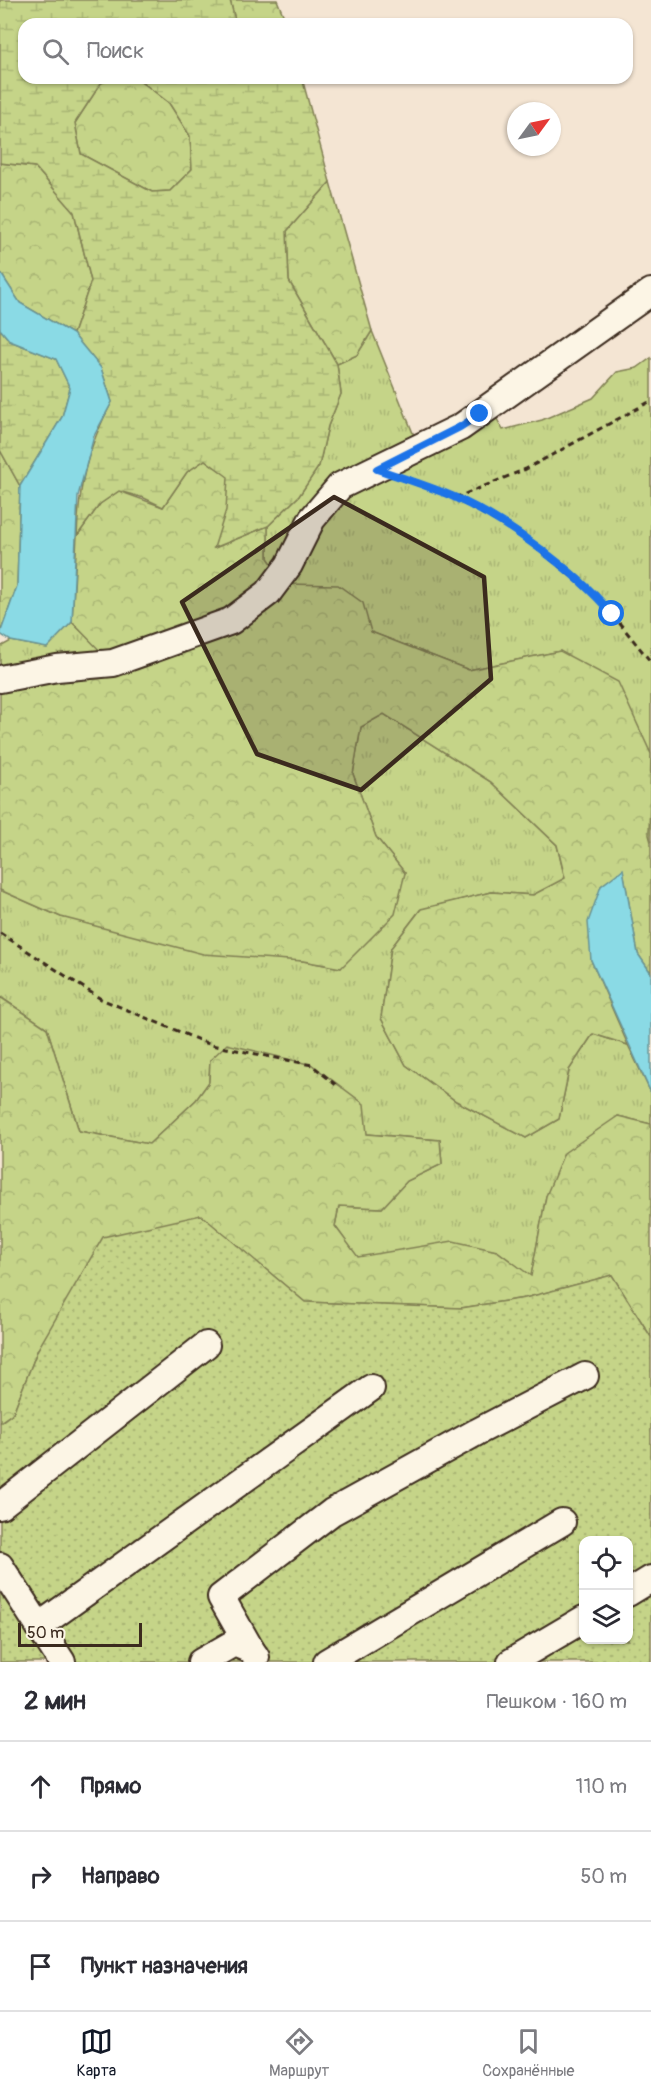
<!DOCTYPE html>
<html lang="ru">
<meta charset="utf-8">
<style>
body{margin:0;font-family:Pangolin,sans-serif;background:#f2f2f3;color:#2b2b33}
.controls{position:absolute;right:18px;bottom:18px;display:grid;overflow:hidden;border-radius:12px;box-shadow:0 2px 4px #0004}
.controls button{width:54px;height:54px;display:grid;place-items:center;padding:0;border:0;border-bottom:2px solid #e1e1e2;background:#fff;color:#2b2b33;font:30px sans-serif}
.compass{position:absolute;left:507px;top:102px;width:54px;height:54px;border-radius:50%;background:#fff;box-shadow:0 2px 4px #0004;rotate:57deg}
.scale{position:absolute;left:18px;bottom:15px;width:124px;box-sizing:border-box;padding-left:6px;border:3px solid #3b2a1e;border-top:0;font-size:16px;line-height:21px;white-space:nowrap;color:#3b2a1e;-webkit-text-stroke:4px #fcf5e5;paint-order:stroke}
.stop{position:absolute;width:18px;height:18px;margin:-14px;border:4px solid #1a73e8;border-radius:50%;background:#fff}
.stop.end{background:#1a73e8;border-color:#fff;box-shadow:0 2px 6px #0008}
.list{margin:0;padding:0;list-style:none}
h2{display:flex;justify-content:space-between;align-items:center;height:78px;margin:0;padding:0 24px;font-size:26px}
h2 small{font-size:20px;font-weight:400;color:#7c7c81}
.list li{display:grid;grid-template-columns:39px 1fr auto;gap:18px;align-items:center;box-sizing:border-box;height:90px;padding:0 24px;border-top:2px solid #e1e1e2}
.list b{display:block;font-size:22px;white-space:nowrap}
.list em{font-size:20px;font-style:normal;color:#7c7c81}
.icon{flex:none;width:33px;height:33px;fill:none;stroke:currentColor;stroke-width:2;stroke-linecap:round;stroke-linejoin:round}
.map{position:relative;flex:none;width:651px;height:1662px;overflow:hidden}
.search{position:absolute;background:#fff;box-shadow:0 2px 4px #0004;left:18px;right:18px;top:18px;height:66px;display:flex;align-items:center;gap:15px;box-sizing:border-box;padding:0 21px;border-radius:18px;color:#7c7c81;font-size:22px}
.sheet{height:348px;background:#fff}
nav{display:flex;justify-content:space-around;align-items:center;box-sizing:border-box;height:84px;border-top:2px solid #e1e1e2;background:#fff;font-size:16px;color:#7c7c81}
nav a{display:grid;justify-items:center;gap:3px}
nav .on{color:#111827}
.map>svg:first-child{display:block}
.grass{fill:url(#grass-tufts);stroke:#807f53;stroke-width:1.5}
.forest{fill:url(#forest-crowns);stroke:#807f53;stroke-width:1.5}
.wetland{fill:url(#wetland-marsh);stroke:#807f53;stroke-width:1.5}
.park{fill:url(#park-dots);stroke:#807f53;stroke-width:1.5;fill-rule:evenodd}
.water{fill:#8adae5;stroke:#6a9495;stroke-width:1.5}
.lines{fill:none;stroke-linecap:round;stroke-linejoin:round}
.minor-casing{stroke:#3b2a1e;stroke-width:30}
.path{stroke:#3b2a1e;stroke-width:3;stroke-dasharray:6 4.5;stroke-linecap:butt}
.minor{stroke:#fcf5e5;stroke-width:26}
.route{stroke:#1a73e8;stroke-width:8}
.marked{fill:#3b2a1e;fill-opacity:0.2;stroke:#3b2a1e;stroke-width:4.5;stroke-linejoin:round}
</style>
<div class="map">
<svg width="651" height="1662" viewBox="0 0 651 1662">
<defs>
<pattern id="grass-tufts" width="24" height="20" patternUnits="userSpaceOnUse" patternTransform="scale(1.5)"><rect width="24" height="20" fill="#c5d488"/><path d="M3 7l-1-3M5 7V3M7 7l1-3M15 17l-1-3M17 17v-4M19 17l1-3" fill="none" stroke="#aab675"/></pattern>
<pattern id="forest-crowns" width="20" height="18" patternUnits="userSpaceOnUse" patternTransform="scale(1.5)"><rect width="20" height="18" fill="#c5d488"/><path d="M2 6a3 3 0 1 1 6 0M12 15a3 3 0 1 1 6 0" fill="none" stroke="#aab675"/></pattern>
<pattern id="wetland-marsh" width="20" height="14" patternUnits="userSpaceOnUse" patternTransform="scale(1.5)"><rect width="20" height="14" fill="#c5d488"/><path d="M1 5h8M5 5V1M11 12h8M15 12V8" fill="none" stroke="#aab675"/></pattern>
<pattern id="park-dots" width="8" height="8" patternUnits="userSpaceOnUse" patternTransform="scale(1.5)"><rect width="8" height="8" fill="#c5d488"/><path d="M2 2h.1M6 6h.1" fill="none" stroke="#aab675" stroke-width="1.8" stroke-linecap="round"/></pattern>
</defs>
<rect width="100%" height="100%" fill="#f4e5d3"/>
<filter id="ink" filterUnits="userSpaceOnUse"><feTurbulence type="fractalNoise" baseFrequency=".0167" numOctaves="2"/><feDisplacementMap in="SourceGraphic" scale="12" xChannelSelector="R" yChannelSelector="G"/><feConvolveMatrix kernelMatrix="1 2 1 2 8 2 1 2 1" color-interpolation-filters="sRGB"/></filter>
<g filter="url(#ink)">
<g class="grass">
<path d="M 372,331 L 419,448 L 487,401 L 503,430 L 542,420 L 593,398 L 617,372 L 637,368 L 651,358 L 651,842 L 560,651 L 469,670 L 371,632 L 286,584 L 268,558 L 268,526 L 299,496 L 319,466 L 328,426 L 341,394 L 337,364 L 357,355 Z"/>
<path d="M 72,622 L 113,663 L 0,692 L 0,647 L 11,641 L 47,648 Z"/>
<path d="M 384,714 L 491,782 L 557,845 L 565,879 L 533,895 L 491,892 L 420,910 L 391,948 L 381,1018 L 406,1065 L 456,1101 L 526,1138 L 559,1119 L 569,1070 L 593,1034 L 628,1045 L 651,1093 L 651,1124 L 618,1116 L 546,1196 L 531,1277 L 497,1251 L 357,1257 L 335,1226 L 339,1206 L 382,1208 L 407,1181 L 442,1164 L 440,1140 L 367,1134 L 336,1085 L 312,1065 L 210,1060 L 209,1082 L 196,1100 L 149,1144 L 79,1131 L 47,1028 L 0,997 L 0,890 L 61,917 L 341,968 L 405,873 L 376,837 L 353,774 L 361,727 Z"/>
</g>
<g class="forest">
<path d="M 230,0 L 277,0 L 287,24 L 236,24 Z"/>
<path d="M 114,78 L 137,78 L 169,103 L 190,136 L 192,169 L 170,191 L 152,192 L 81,154 L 75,123 L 101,83 Z"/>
<path d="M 0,163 L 35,167 L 74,212 L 91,281 L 73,334 L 20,303 L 0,272 Z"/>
<path d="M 330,182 L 372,331 L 357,355 L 337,364 L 289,281 L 287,231 Z"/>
<path d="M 0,450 L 20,486 L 17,586 L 0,634 Z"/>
<path d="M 205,460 L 229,477 L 227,510 L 215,548 L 268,526 L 268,558 L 286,584 L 338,585 L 363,603 L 371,632 L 469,670 L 560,651 L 618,682 L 651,754 L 649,835 L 651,842 L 651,973 L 638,954 L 623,870 L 601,886 L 591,960 L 628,1045 L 593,1034 L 569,1070 L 559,1119 L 526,1138 L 456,1101 L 406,1065 L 381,1018 L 391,948 L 421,909 L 491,892 L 533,895 L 565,878 L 557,845 L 491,782 L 384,714 L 361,727 L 353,774 L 376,837 L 405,873 L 395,914 L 341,968 L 303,961 L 203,954 L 61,917 L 0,890 L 0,692 L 112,663 L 72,622 L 77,536 L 100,504 L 119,491 L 163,507 L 187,472 Z"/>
<path d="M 0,997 L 47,1028 L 79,1131 L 149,1144 L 196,1100 L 209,1082 L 210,1060 L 227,1044 L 312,1065 L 364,1104 L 367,1134 L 440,1140 L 442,1164 L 407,1181 L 382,1208 L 339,1206 L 335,1226 L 358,1257 L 453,1241 L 497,1251 L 531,1276 L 546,1196 L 564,1153 L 618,1116 L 651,1124 L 651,1337 L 612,1275 L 525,1298 L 461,1308 L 305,1302 L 200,1215 L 38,1349 L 13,1413 L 0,1422 Z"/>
</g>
<g class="wetland">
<path d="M 0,0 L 230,0 L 236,24 L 24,24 L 24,78 L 114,78 L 101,83 L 75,123 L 81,154 L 152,192 L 170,191 L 192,169 L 190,136 L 169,103 L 137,78 L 302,78 L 330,182 L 287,231 L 289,281 L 337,364 L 341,394 L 328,426 L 319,466 L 299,496 L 268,526 L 214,548 L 226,510 L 228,477 L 205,460 L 187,472 L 163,507 L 144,498 L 119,491 L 100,504 L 77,536 C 79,484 87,448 112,402 L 101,368 L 73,334 L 91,281 L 74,212 L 35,167 L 0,163 Z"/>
<path d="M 0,329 L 10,341 L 56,359 L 70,388 L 62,417 L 20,486 L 0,450 Z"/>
</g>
<path class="park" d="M 201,1215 L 305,1302 L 461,1308 L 525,1298 L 612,1275 L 651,1337 L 651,1662 L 0,1662 L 0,1423 L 13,1413 L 38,1349 L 103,1237 ZM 584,1540 L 628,1540 L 628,1640 L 584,1640 Z"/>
<g class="water">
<path d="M 0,272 L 20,303 L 73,334 L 101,368 L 112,402 L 94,436 L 78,496 L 72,622 L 47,648 L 11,641 L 0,634 L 17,586 L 20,486 L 62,417 L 70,388 L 56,359 L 10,341 L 0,329 Z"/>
<path d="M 623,869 L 638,954 L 651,973 L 651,1093 L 591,960 L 588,922 L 601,886 Z"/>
</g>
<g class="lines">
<defs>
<g id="minor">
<path d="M 0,679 L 57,668 L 113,663 L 231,621 L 268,593 L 289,565 L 312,519 L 340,486 L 461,427 L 651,292"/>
<path d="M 0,1506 L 206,1345"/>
<path d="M 0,1566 L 62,1662"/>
<path d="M 628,1593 L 651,1579"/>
<path d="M 39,1626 L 371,1388"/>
<path d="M 251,1650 L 221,1597 L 332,1512 L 477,1432 L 585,1376"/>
<path d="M 201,1662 L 234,1643 L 251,1650 L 256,1657"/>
<path d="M 327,1662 L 562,1522"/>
<path d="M 511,1662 L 584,1619"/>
</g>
</defs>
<use href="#minor" class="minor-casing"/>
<g class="path">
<path d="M 404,479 L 455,498 L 519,533 L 599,598 L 651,662"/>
<path d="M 455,498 L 526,469 L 651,401"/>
<path d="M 0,933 L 101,999 L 211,1045 L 312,1065 L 336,1085"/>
</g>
<use href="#minor" class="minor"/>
</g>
</g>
<g class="lines" filter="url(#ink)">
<path class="route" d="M 480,414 L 460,427 L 377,469 C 402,478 429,486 454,497 C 506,520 576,571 612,614"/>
</g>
<path class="marked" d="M 334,497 L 484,577 L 491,679 L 361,790 L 257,754 L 182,602 Z"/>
</svg>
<div class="controls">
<button><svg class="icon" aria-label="locate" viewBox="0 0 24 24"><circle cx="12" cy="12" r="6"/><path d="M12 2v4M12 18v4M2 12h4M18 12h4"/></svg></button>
<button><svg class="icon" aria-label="layers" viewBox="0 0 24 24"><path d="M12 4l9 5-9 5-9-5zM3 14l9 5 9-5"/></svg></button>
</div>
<svg class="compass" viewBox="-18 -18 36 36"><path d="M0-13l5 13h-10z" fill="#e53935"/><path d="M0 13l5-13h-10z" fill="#7c7c81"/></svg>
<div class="scale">50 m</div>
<div class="stop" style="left:612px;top:614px"></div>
<div class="stop end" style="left:480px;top:414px"></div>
<div class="search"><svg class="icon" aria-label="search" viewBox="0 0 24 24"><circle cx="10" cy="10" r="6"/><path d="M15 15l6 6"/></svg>Поиск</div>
</div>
<section class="sheet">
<h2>2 мин<small>Пешком · 160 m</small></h2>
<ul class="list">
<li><svg class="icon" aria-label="ahead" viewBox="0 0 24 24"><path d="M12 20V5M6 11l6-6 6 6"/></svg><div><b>Прямо</b></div><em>110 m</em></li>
<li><svg class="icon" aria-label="right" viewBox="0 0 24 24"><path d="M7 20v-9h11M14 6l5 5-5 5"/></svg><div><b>Направо</b></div><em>50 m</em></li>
<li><svg class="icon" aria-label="arrive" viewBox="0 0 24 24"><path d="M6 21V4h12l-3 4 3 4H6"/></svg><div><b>Пункт назначения</b></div></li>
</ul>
</section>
<nav>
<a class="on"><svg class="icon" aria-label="map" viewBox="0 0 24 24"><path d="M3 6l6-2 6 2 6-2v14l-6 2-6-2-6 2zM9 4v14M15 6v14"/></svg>Карта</a>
<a><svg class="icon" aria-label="directions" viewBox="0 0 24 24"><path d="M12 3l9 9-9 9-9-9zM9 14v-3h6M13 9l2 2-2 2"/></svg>Маршрут</a>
<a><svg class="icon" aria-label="saved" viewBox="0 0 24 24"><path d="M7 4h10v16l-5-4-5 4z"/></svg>Сохранённые</a>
</nav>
